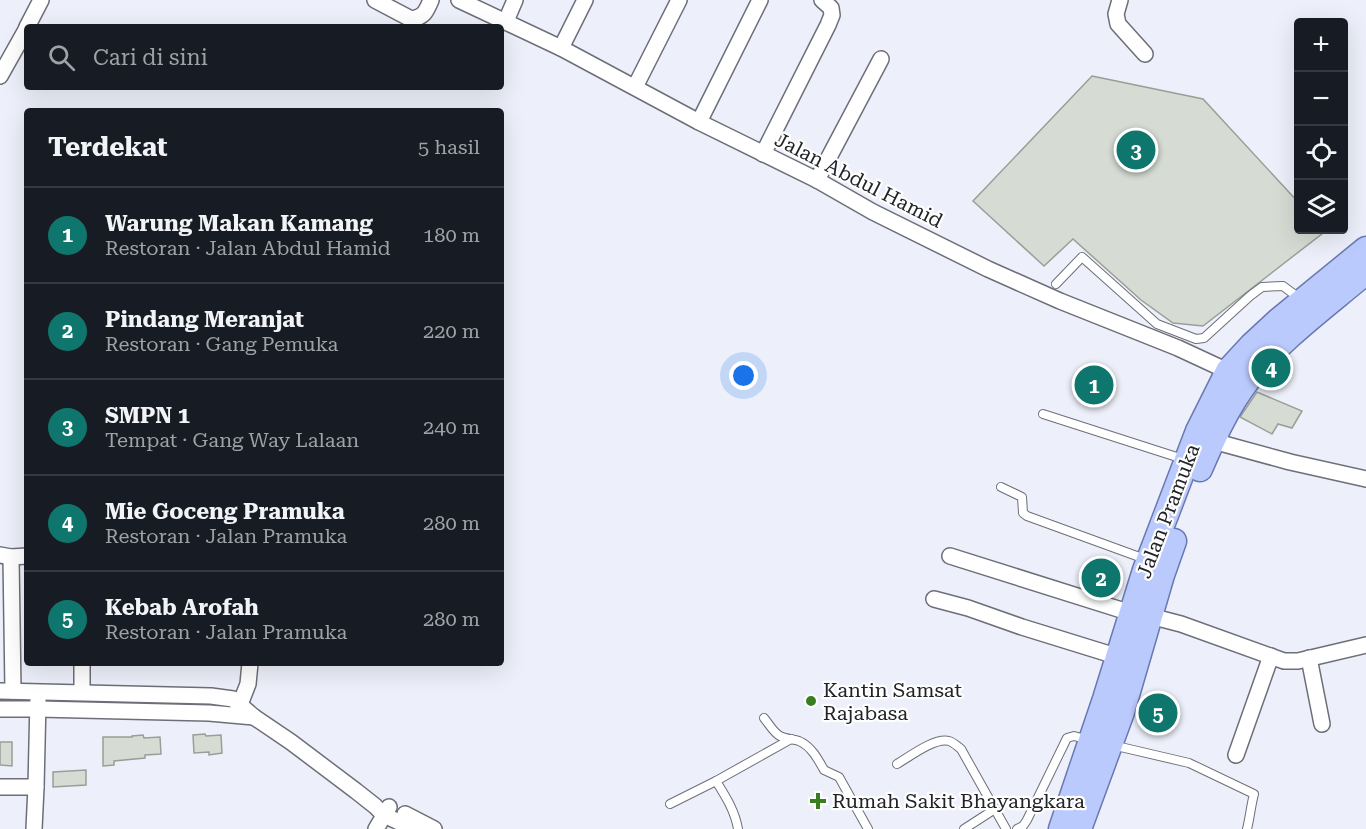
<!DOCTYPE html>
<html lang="id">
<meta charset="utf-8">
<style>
body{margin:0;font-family:"Roboto Serif",serif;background:#242831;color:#f1f3f6}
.controls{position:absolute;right:18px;top:18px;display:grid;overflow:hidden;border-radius:6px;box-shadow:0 6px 24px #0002}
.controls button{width:54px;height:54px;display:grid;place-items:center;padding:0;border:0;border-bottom:2px solid #363941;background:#171b24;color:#f1f3f6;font:30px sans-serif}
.you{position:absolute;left:744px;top:376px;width:21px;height:21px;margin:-15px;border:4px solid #fff;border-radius:50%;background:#1a73e8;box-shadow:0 0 0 9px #1a73e833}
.badge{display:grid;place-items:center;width:39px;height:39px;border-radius:50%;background:#0f766e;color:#fff;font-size:20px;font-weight:700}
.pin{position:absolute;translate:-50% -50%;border:3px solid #fff;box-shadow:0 2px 6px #0006}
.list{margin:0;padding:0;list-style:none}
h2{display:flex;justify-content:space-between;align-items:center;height:78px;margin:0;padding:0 24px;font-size:26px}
h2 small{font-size:20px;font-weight:400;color:#9ea1a6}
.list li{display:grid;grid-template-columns:39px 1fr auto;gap:18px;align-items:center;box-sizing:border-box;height:96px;padding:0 24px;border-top:2px solid #363941}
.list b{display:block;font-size:22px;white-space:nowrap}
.list p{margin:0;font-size:20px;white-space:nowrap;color:#9ea1a6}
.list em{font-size:20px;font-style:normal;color:#9ea1a6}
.icon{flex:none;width:33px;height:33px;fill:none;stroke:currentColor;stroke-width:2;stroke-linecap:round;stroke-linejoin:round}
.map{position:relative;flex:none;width:1366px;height:829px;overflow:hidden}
.search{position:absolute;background:#171b24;box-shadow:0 6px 24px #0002;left:24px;top:24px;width:480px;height:66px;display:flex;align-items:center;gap:15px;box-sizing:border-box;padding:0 21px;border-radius:6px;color:#9ea1a6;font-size:22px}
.panel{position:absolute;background:#171b24;box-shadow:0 6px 24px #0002;left:24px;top:108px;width:480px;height:558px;border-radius:6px}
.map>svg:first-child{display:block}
.building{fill:#d6dcd4;stroke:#999f97;stroke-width:1.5}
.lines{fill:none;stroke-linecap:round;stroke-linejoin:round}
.service-casing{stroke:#6c6f77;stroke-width:10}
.minor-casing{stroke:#6c6f77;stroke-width:18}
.primary-casing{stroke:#6879b1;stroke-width:27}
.service{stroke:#fff;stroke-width:8}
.minor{stroke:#fff;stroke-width:15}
.primary{stroke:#bbcafd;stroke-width:24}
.poi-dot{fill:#397d1f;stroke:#fefefe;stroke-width:2}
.labels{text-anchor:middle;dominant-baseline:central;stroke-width:4.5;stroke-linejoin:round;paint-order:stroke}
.street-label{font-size:20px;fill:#222326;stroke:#fefefe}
.poi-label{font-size:20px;fill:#222326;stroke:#fefefe;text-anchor:start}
</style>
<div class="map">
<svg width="1366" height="829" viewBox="0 0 1366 829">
<rect width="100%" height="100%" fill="#edf0fa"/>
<g class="building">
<path d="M 1092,76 L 1203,99 L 1299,203 L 1299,230 L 1327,230 L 1203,326 L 1173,323 L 1141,300 L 1073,239 L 1044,266 L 973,201 Z"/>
<path d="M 1257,392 L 1302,411 L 1292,428 L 1278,424 L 1272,434 L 1240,417 Z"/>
<path d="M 205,734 L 206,736 L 221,735 L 222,753 L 209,755 L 209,752 L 194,753 L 193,735 Z"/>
<path d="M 143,735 L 144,738 L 160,737 L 161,754 L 145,755 L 145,758 L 114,761 L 114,765 L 103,766 L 103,737 L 132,737 L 132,736 Z"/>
<path d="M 0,742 L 12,742 L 12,766 L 0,765 Z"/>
<path d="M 86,770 L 86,785 L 53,787 L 53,772 Z"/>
</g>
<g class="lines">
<defs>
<g id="service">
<path d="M 1056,284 L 1082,257 L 1157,324 L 1196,339 L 1204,338 L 1250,296 L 1262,287 L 1283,286 L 1299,298"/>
<path d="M 1043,414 L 1183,459"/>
<path d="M 1001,487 L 1022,497 L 1023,513 L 1027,516 L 1145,559"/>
<path d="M 764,718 C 769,724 774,733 780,736 C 786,739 793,739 799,741 C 811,746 818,759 824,770 L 839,777 L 868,829"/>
<path d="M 1112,745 L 1189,763 L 1254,794 C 1251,805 1250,817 1247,829"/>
<path d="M 897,764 C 909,757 935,737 949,741 C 953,742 957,746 961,749 L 1006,829"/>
<path d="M 716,781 C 726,797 735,811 738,829"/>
<path d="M 670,804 L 716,781 L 791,739"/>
<path d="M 964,829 L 995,809"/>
<path d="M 1017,829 L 1023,826 L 1027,820 L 1067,738 L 1074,736 L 1089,740"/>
</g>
<g id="minor">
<path d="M 375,0 L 411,19 C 424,17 426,12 431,0"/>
<path d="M 459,0 L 561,48 L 699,122 L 817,180 L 873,212 L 988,269 L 1060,301 L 1178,348 L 1234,374"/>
<path d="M 1120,0 L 1116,14 L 1118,24 L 1145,54"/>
<path d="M 506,21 L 515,0"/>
<path d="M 27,27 L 41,0"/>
<path d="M 561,48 L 585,0"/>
<path d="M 0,76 L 27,28"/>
<path d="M 635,87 L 679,0"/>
<path d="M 699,122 L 760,0"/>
<path d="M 763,154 L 828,25 L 832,15 L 831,8 L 822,0"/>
<path d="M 817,180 L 881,59"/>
<path d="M 1213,441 L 1290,462 L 1366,479"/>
<path d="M 0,555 L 11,557 L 27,556"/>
<path d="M 950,556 L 1131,613"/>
<path d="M 11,557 L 13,691"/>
<path d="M 934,599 L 968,608 L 1022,627 L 1119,657"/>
<path d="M 1150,616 L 1181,624 L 1284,661 L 1298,661 L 1366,645"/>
<path d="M 1309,658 L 1322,724"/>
<path d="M 82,663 L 82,692"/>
<path d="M 0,691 L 211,696 L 233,699 L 254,717 L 291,742 L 356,791 L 375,806 L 384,815 L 414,829"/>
<path d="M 0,709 L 38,709 L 209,713 L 254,717"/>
<path d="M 237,712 L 248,684 L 250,663"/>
<path d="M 1236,755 L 1271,656"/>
<path d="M 0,787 L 36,787"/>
<path d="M 405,814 L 434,829"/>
<path d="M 34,829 L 36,787 L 38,700"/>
<path d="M 376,829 L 389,807"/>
</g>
<g id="primary">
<path d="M 1200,469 C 1213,439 1227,407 1248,380 C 1280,339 1326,306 1366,272"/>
<path d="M 1061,829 L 1105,699 L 1145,570 L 1198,431 L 1228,371 L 1252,345 L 1279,320 L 1366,249"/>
<path d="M 1079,829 L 1122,712 L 1162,575 L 1174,541"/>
</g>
</defs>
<use href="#service" class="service-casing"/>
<use href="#minor" class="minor-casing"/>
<use href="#primary" class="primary-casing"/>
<use href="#service" class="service"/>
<use href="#minor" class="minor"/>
<use href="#primary" class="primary"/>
</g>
<g class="poi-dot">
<circle cx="811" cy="701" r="6"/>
<path d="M815 792h6v6h6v6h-6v6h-6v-6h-6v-6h6z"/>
</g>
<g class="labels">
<g class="street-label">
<text transform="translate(859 180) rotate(27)">Jalan Abdul Hamid</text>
<text transform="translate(1168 511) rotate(-69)">Jalan Pramuka</text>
</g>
<g class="poi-label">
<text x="823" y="690">Kantin Samsat<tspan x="823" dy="23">Rajabasa</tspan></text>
<text x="832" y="801">Rumah Sakit Bhayangkara</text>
</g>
</g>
</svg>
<div class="controls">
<button>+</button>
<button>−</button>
<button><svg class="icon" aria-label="locate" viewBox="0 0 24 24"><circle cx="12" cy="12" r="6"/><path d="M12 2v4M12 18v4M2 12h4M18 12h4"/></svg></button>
<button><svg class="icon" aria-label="layers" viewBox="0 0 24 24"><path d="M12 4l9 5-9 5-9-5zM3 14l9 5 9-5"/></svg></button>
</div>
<div class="you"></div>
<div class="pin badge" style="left:1094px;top:385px">1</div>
<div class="pin badge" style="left:1101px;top:578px">2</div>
<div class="pin badge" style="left:1136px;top:150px">3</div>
<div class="pin badge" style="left:1271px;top:368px">4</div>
<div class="pin badge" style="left:1158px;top:713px">5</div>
<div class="search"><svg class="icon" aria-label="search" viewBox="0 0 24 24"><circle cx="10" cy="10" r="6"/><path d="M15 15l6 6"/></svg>Cari di sini</div>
<section class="panel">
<h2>Terdekat<small>5 hasil</small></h2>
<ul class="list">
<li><span class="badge">1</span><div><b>Warung Makan Kamang</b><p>Restoran · Jalan Abdul Hamid</p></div><em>180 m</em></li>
<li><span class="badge">2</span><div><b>Pindang Meranjat</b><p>Restoran · Gang Pemuka</p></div><em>220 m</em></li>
<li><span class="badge">3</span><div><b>SMPN 1</b><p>Tempat · Gang Way Lalaan</p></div><em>240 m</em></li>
<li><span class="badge">4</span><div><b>Mie Goceng Pramuka</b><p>Restoran · Jalan Pramuka</p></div><em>280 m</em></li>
<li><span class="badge">5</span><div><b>Kebab Arofah</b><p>Restoran · Jalan Pramuka</p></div><em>280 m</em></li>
</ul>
</section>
</div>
